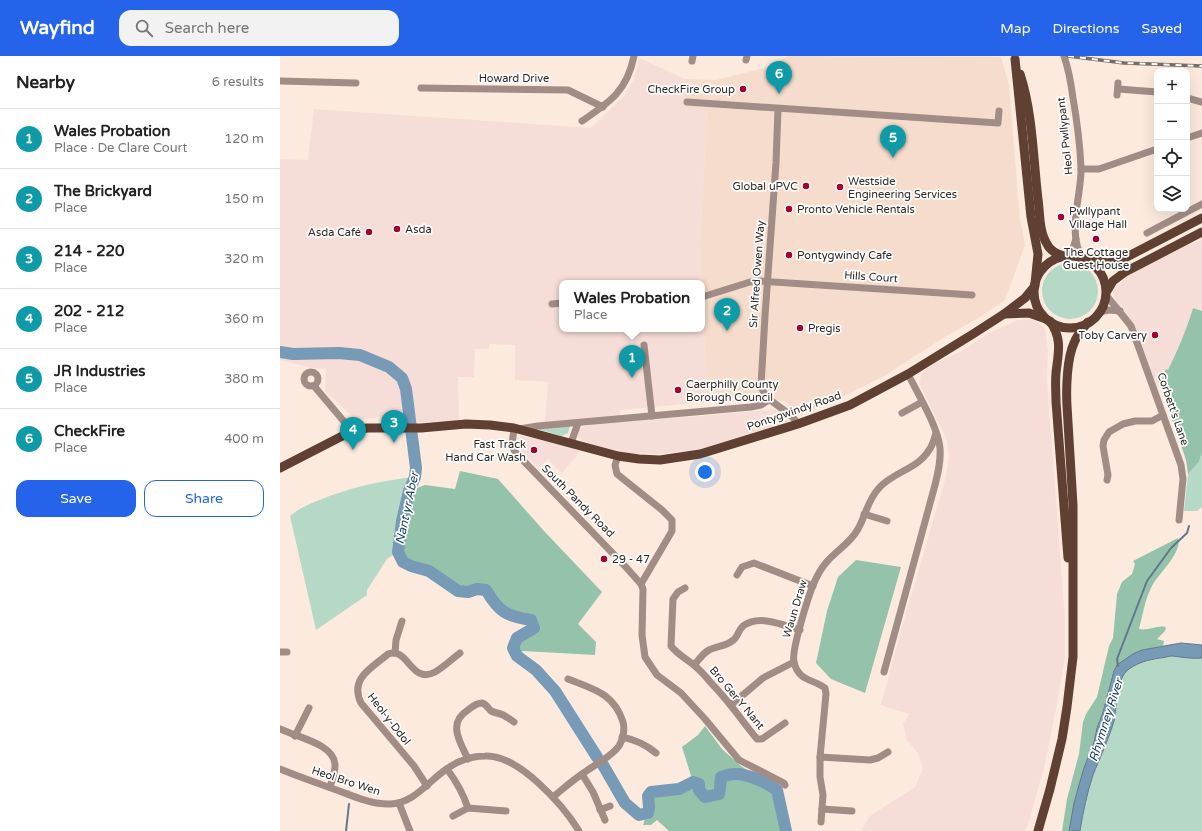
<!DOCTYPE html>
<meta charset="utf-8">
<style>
body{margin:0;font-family:"Varela Round",sans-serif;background:#f2f2f2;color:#222}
.controls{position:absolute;right:12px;top:12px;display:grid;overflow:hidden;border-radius:8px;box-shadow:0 4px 16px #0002}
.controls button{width:36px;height:36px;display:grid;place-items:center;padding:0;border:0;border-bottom:1px solid #e0e0e0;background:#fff;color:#222;font:20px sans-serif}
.you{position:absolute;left:425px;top:416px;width:14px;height:14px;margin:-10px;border:3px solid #fff;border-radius:50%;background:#1a73e8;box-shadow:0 0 0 6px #1a73e833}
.badge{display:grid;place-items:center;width:26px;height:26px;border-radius:50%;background:#2563eb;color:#fff;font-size:13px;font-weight:700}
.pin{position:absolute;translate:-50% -33px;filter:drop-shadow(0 1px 2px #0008)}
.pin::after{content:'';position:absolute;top:21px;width:14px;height:12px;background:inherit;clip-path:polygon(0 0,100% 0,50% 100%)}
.popup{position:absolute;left:279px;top:224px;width:146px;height:52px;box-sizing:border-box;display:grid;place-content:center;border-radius:8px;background:#fff;filter:drop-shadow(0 1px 3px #0005);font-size:13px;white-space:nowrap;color:#767676}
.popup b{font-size:15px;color:#222}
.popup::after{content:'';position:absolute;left:50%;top:100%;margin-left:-8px;border:8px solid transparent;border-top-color:#fff}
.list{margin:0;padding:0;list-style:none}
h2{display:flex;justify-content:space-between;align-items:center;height:52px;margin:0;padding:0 16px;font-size:17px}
h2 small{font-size:13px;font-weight:400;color:#767676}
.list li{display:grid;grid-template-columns:26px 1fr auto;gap:12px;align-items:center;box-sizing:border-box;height:60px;padding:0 16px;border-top:1px solid #e0e0e0}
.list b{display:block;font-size:15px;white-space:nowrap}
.list p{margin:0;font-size:13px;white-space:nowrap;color:#767676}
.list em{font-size:13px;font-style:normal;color:#767676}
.actions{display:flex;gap:8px;padding:12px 16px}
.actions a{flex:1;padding:9px 0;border:1px solid #2563eb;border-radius:12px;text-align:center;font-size:14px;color:#2563eb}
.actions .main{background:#2563eb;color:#fff}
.icon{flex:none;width:22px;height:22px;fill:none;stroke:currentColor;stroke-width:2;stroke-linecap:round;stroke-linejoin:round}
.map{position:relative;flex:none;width:922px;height:775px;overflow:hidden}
header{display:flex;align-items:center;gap:24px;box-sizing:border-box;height:56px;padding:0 20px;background:#2563eb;color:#fff}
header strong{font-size:19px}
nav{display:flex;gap:22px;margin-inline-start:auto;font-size:14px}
.search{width:280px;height:36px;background:#f2f2f2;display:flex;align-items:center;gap:10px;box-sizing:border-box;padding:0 14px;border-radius:12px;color:#767676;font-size:15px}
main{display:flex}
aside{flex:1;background:#fff}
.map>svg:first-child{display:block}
.commercial{fill:#f7ddd7;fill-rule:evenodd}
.built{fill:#f6dccc}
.green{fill:#b6d9c7}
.forest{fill:#95c2ab}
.water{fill:#779ab7;stroke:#61788b}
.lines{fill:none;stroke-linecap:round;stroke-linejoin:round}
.stream{stroke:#61788b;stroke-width:2}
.river{stroke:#779ab7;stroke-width:12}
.minor{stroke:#a18d86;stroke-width:7}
.major{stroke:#5f4033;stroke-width:9}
.rail-casing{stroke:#776c66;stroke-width:3.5}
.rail{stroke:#fff;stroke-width:2;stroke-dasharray:6;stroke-linecap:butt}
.poi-dot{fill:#a2022e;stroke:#fff;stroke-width:1.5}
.labels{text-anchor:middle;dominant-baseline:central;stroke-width:3.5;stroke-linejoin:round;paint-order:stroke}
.street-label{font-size:11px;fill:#2f2824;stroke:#fff}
.poi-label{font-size:11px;fill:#2f2824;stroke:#fff;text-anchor:start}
.water-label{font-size:12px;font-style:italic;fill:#113c5a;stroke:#fff}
</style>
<header>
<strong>Wayfind</strong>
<div class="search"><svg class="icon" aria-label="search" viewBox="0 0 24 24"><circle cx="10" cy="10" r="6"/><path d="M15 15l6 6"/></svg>Search here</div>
<nav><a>Map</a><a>Directions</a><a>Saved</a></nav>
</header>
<main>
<aside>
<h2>Nearby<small>6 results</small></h2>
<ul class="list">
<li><span class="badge" style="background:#0f9aa8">1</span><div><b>Wales Probation</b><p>Place · De Clare Court</p></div><em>120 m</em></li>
<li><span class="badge" style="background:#0f9aa8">2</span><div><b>The Brickyard</b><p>Place</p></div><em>150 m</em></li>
<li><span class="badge" style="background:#0f9aa8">3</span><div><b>214 - 220</b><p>Place</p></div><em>320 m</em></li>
<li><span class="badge" style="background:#0f9aa8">4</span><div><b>202 - 212</b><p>Place</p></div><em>360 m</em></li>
<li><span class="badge" style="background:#0f9aa8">5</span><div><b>JR Industries</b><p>Place</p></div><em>380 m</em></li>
<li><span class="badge" style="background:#0f9aa8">6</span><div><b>CheckFire</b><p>Place</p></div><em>400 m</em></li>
</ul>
<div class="actions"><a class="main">Save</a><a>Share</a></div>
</aside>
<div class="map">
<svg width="922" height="775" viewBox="0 0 922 775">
<rect width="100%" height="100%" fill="#fceade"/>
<g class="commercial">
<path d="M 359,2 L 405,23 L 402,51 L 427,53 L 420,188 L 427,346 L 340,354 L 340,360 L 265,366 L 268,326 L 235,324 L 235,289 L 209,288 L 209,292 L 195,293 L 194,321 L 178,321 L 179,365 L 122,367 L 106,361 L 106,362 L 100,361 L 74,364 L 71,359 L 45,335 L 46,313 L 32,312 L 0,304 L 0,103 L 28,104 L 34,53 L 311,72 L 344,40 L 354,23 ZM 282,227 L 422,227 L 422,273 L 282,273 Z"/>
<path d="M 922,184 L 922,255 L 913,252 L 908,269 L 888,314 L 886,314 L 880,328 L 874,330 L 863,292 L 857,276 L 837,250 L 833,234 L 852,217 L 907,189 Z"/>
<path d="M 753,263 L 765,272 L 768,294 L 767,323 L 769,352 L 785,563 L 785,600 L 777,648 L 765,708 L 748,769 L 745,775 L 581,775 L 590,760 L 635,731 L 643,713 L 638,697 L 627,684 L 623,668 L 629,658 L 601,649 L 622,571 L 665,424 L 669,401 L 667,384 L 640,329 L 641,318 L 655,307 L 682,295 L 709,277 L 738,264 Z"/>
<path d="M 497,353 L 502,355 L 509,363 L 508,366 L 475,378 L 418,393 L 381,398 L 349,397 L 336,395 L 302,385 L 298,380 L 298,376 L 300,372 L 316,367 L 422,360 Z"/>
<path d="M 241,380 L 258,383 L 301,394 L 282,417 L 268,403 L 258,412 L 239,393 L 238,385 Z"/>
</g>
<path class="built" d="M 508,0 L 721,1 L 729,29 L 740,164 L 745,189 L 725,244 L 698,262 L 668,279 L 604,320 L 542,351 L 521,356 L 504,345 L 489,344 L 467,340 L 427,346 L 420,188 L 427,54 L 402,51 L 405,23 L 436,24 L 488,11 Z"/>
<g class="green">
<circle cx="790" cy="235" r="28"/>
<path d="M 290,370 L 288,377 L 282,380 L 257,373 Z"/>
<path d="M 922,396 L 922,451 L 917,455 L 904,455 L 908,418 L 919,406 Z"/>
<path d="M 135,421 L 128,435 L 118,496 L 107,503 L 87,534 L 87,539 L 36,574 L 10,460 C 18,453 27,449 37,445 C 71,431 99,425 135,421 Z"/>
<path d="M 890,600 L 912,602 L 922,602 L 922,775 L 800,775 C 803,756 807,737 813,718 C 820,700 830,683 834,664 C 837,649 835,626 847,614 C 859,603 875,604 890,600 Z"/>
</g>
<g class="forest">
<path d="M 913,252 L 922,255 L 922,396 L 919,406 L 908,418 L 906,404 L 880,328 L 886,313 L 888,314 C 898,293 907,273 913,252 Z"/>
<path d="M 180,415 L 218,423 L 264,475 L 322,536 L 298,568 L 316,586 L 315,599 L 243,595 L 237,600 L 233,592 L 237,582 L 254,572 L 251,564 C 226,560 219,556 206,534 L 197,533 L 188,536 L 178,535 L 149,515 L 131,510 L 123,506 L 118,496 L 129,435 L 145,429 L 175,433 Z"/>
<path d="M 898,482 C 903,496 878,518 872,530 C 865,543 863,558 859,573 C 869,575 876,569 886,571 L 885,575 L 877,583 L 884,585 L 883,590 L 862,594 L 834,615 L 823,656 L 817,672 L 814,686 L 810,694 L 794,747 L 789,775 L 782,775 L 787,743 L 799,698 L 803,666 L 806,658 L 817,641 L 829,590 L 833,582 L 837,538 L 842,526 L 852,518 L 855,508 L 853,505 Z"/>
<path d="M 576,504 L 621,511 L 585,637 L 551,623 L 536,607 L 547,555 L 558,521 Z"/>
<path d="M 425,670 L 442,693 L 461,710 L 497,734 L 506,775 L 389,775 L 377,764 L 371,769 L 363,769 L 369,751 L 368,740 L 371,736 L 398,733 L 413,726 L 402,691 L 418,679 Z"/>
</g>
<path class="water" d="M 901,587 L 922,589 L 922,602 C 911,603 902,601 892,600 C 888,600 884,602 880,602 C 868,604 859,606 849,613 C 836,622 837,650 834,665 C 829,683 820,701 813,719 C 807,737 803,756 800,775 L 789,775 L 794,747 L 799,729 L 804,712 L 814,686 L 817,672 L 823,656 L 834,615 L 837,609 L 853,598 L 862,594 Z"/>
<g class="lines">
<g class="stream">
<path d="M 838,610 L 837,603 L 867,525 L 891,492 L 907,477 L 909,470"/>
<path d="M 66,775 L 69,748"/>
</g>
<g class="river">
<path d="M 0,296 L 13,298 L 59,297 L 80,299 L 109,311 L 122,322 L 126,333 L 136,412 L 135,421 L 129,435 L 122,465 L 118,496 L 123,506 L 131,510 L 149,515 L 178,535 L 188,536 L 197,533 L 206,534 C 219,556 226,560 251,564 L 254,572 L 237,582 L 233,592 L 237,600 L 256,614 L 275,635 L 317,701"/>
<path d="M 323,709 L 345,747 L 359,759 L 368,757 L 369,751 L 368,740 L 371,736 L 399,733 L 413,726 L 419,728 L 419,734 L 425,741 L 439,738 C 441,732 440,727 441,721 C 445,720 450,718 454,718 C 467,717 487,727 497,734 L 506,775"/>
</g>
<g class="minor">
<path d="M 784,0 C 789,14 791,27 793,42 C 797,65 800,88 801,112 C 802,137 786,179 803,202"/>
<path d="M 466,4 L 467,0"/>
<path d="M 412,5 L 413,0"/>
<path d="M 0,25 L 76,27"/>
<path d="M 141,32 L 288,34 L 323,51"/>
<path d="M 838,33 L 877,36"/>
<path d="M 837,39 L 838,27"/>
<path d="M 907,42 L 922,46"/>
<path d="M 407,46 L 718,67 L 719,55"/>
<path d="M 498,53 L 496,107 L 485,260 L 481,330 C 486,348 509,352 518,368"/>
<path d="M 302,65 C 330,46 347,35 354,0"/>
<path d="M 907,82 L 922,77"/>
<path d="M 801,113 L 819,113 L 877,93"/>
<path d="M 867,177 L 922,148"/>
<path d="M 786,200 L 793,192 L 796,183"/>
<path d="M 826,239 L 851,270 L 901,409 L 903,423 L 899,464"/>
<path d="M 422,241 L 470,226 L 479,225 L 692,239"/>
<path d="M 272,248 L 282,247"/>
<path d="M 819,256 L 829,254 L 840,255"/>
<path d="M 364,289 L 372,360"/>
<circle cx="31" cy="323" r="7"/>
<path d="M 34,330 L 72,375"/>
<path d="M 622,357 L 642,346"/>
<path d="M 234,372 L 232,389 L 235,396 L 344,509 L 361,528"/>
<path d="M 239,373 L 258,370 L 471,351 L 481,349 L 490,343"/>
<path d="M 291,387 L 298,367"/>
<path d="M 338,400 L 335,409 L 337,418 L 382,454 L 392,464 L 392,475 L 361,528 L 363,533 L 362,579 L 365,601 L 377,619 L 401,637 L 425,663 L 459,704 L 504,727 L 505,729"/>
<path d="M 827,424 L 828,419 L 823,390 L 824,384 L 829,376 L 843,368 L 855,365 L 872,365 L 883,359"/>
<path d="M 584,458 L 607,465"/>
<path d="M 457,519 L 462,511 L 474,507 L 533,530"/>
<path d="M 405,532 L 398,536 L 393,543 L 391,590 C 398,599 407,603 415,610 C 421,615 427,622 432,628 C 449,645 462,665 477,683 L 482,683 L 505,667"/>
<path d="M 0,596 L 7,596"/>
<path d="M 115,597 L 116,584 L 122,565"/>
<path d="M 414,609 C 419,604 423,597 429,594 C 437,590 446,590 452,585 C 458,582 458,574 463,570 C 479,558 503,569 520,574"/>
<path d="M 604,616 L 655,429 C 658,417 661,405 660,392 C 658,371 638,338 628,318"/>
<path d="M 451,649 L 483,622 L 514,606"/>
<path d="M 0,673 C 16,681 56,688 55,710 C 55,717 52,724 50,731"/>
<path d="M 15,680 L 29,652"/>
<path d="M 342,681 C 356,684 365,688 376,697"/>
<path d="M 540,701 L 590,704 L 598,702 L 608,696"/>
<path d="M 188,703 C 180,686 167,667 188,654 C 192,651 196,647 202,647 C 206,648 208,652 211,655 C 215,657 219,657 223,659 C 227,661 230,663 234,666"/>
<path d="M 0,713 C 17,720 34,726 51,732 C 69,738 90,749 110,748 C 135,747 148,725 168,712 C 178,705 192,700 205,700 C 238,698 283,749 299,775"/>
<path d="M 167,713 C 176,725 183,737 188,752"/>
<path d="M 302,718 L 313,736 L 325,764"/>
<path d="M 147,730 L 134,710 L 81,647 C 69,622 92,612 108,598 C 128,590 131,629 155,616 C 164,611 172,603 180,597"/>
<path d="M 273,741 C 284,732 294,723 305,716 C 316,708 331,701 339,690 C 343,684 345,673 343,666 C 334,637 313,633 288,623"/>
<path d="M 119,747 L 130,775"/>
<path d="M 542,753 L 572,755"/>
<path d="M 320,754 L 330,750"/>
<path d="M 173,760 L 188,752 L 226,755"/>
<path d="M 541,766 L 543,739 L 540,721 L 540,701 L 546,638 L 545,632 C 533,623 518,625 514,606 C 511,595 528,542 533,529 C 536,522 540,514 545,508 C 555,495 570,488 578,473 C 586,459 587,445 599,432 C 613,416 638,413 649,394 C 653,389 654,383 656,377"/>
</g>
<g class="major">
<path d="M 735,3 L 751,161 L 758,198 L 755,228"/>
<path d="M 740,18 C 753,58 753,102 758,143 C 760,157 759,176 767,188 C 770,195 777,198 784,200"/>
<circle cx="790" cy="236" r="36"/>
<path d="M 807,203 L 827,207 L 839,205 L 922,162"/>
<path d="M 827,235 L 833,225 L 845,216 L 922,176"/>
<path d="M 724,258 L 749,257 L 766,263"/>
<path d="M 770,265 C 783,284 778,297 776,317 C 775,327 776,336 776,346 L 788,502"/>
<path d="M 0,412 L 72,375 L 87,372 L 141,372 L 186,368 L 210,369 L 234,372 L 338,400 L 359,403 L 380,404 L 420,398 L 518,368 L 570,349 L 628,318 L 693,278 L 724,258 L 745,242 L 755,230"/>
<path d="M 758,775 L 770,733 L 782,683 L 787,651 L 793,601 L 793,449 L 787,350 C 786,332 787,302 794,287 C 797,279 803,272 808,266"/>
</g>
<defs>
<path id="rail" d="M 788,0 L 844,7 L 922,10"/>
</defs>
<use href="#rail" class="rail-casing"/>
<use href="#rail" class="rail"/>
</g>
<g class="poi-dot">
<circle cx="463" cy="33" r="4"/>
<circle cx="526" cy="130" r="4"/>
<circle cx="560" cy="131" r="4"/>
<circle cx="509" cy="153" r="4"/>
<circle cx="781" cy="161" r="4"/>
<circle cx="117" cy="173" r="4"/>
<circle cx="89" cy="176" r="4"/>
<circle cx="816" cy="183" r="4"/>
<circle cx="509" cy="199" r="4"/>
<circle cx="520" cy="272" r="4"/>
<circle cx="875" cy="279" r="4"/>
<circle cx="398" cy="334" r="4"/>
<circle cx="254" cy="394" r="4"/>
<circle cx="324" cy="503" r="4"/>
</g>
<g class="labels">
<g class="street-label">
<text x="234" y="22">Howard Drive</text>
<text transform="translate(785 80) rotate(-96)">Heol Pwllypant</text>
<text transform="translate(477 218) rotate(-86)">Sir Alfred Owen Way</text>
<text transform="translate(591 221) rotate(4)">Hills Court</text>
<text transform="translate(893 353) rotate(71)">Corbett's Lane</text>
<text transform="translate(514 355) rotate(-19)">Pontygwindy Road</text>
<text transform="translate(298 445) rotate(45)">South Pandy Road</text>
<text transform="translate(515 553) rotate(-73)">Waun Draw</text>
<text transform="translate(457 642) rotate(50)">Bro Ger Y Nant</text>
<text transform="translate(109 663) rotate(52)">Heol-y-Ddol</text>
<text transform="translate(66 725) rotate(18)">Heol Bro Wen</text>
</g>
<g class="poi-label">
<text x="455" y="33" text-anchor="end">CheckFire Group</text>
<text x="568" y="125">Westside<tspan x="568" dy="13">Engineering Services</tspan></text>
<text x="518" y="130" text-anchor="end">Global uPVC</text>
<text x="517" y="153">Pronto Vehicle Rentals</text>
<text x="789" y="155">Pwllypant<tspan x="789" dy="13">Village Hall</tspan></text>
<text x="125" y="173">Asda</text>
<text x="81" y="176" text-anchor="end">Asda Café</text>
<text x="816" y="196" text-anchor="middle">The Cottage<tspan x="816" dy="13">Guest House</tspan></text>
<text x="517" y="199">Pontygwindy Cafe</text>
<text x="528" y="272">Pregis</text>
<text x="867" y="279" text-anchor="end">Toby Carvery</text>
<text x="406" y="328">Caerphilly County<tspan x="406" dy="13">Borough Council</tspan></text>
<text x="246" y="388" text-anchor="end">Fast Track<tspan x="246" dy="13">Hand Car Wash</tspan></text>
<text x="332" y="503">29 - 47</text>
</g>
<g class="water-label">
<text transform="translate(127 452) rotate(-78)">Nant yr Aber</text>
<text transform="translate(826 664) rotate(-72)">Rhymney River</text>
</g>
</g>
</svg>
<div class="controls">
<button>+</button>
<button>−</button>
<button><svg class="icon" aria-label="locate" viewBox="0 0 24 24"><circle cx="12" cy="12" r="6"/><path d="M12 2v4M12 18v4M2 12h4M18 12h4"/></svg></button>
<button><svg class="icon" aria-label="layers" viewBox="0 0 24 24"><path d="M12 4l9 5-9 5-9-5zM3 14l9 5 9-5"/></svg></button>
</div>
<div class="you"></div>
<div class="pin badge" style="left:352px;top:322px;background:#0f9aa8">1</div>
<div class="popup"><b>Wales Probation</b>Place</div>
<div class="pin badge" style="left:447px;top:275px;background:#0f9aa8">2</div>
<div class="pin badge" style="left:114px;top:387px;background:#0f9aa8">3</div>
<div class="pin badge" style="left:73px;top:394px;background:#0f9aa8">4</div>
<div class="pin badge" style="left:613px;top:102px;background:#0f9aa8">5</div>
<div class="pin badge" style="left:499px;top:38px;background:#0f9aa8">6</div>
</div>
</main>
